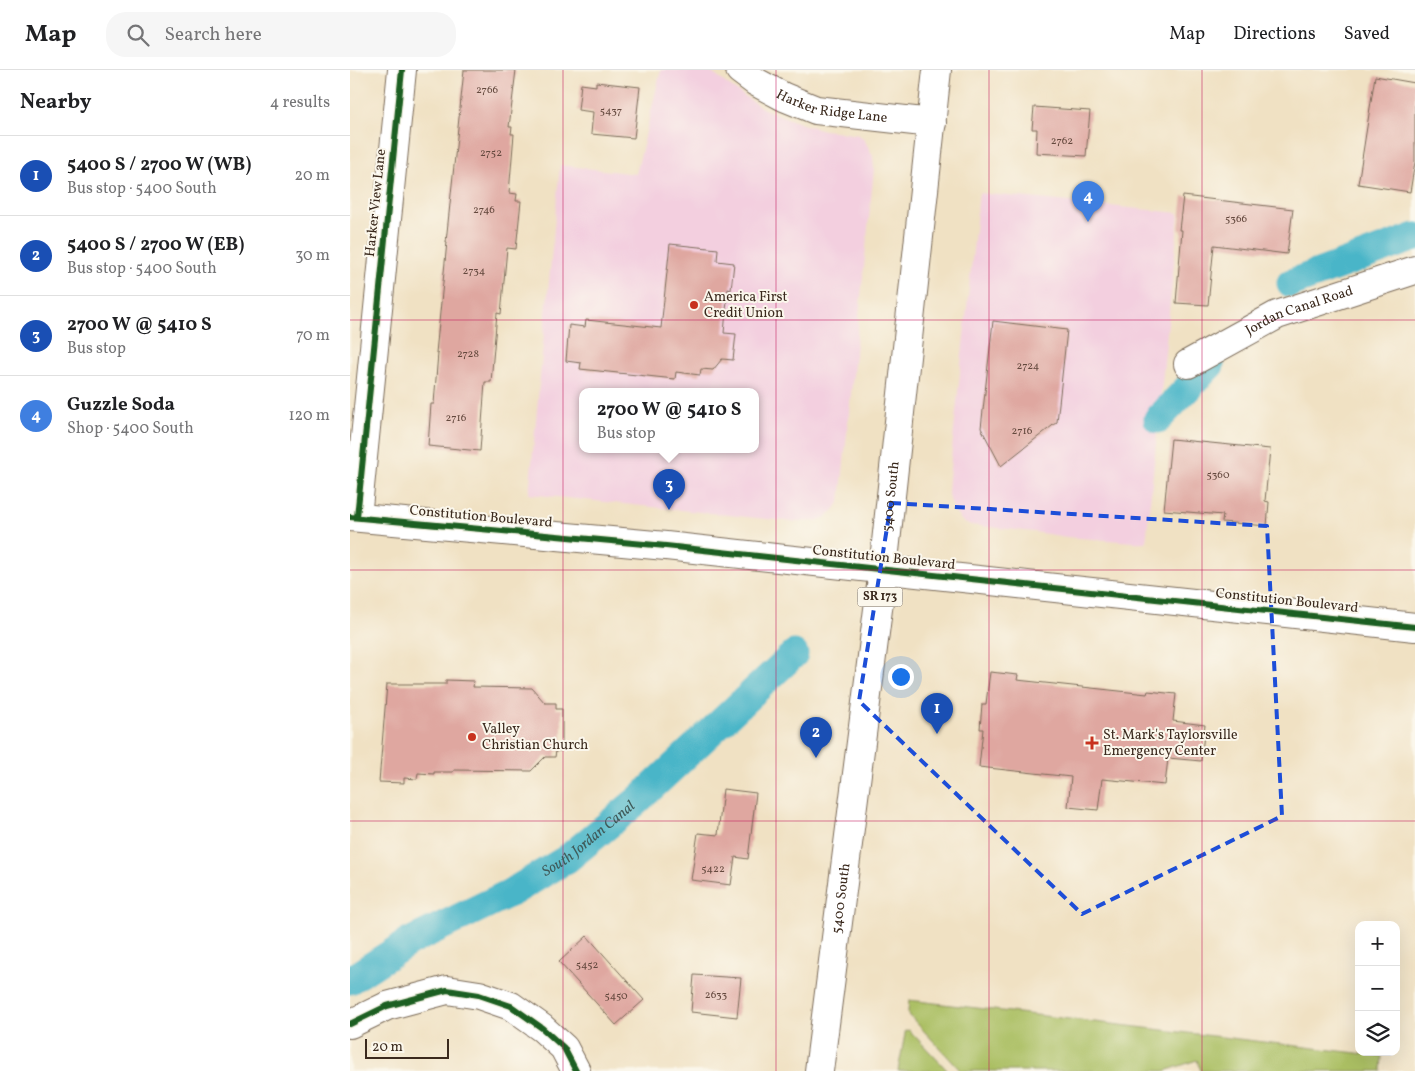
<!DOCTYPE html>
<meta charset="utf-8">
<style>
body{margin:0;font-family:Vollkorn,serif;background:#f6f6f6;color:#202124}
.controls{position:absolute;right:15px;bottom:15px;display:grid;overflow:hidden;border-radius:10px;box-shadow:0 5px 20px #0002}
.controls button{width:45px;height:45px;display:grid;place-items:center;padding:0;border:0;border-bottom:1px solid #e0e0e0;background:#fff;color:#202124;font:25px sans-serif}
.scale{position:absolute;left:15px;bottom:12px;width:84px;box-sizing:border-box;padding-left:5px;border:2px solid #3b2a1e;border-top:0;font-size:14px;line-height:18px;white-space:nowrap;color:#3b2a1e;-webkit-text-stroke:4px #fbf7ec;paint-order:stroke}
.you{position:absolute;left:550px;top:606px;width:18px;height:18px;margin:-12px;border:4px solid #fff;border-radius:50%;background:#1a73e8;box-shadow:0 0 0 8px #1a73e833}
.badge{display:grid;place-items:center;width:32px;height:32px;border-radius:50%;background:#0b8043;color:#fff;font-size:16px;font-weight:700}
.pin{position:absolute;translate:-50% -41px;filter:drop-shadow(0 1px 2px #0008)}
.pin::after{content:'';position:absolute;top:26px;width:18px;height:15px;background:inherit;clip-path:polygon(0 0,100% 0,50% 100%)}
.popup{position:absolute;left:229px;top:318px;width:180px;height:65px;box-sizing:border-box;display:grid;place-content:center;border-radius:10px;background:#fff;filter:drop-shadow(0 1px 4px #0005);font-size:16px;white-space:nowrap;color:#757577}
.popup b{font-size:19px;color:#202124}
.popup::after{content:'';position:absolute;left:50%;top:100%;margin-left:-10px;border:10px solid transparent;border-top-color:#fff}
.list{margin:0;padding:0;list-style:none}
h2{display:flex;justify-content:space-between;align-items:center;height:65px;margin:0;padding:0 20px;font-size:21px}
h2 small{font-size:16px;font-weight:400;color:#757577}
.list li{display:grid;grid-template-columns:32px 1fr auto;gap:15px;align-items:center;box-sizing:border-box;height:80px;padding:0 20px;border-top:1px solid #e0e0e0}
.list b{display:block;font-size:19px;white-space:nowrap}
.list p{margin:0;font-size:16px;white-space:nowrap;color:#757577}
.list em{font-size:16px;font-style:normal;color:#757577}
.icon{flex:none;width:28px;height:28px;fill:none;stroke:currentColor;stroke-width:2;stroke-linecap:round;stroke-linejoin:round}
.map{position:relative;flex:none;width:1065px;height:1001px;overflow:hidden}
header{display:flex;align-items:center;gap:30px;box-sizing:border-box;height:70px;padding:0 25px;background:#fff;border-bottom:1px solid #e0e0e0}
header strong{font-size:24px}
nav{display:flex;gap:28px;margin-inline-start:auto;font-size:18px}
.search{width:350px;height:45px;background:#f6f6f6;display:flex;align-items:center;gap:12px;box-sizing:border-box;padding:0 18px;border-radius:20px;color:#757577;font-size:19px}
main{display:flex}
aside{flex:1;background:#fff}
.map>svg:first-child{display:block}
.built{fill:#f3cfdf;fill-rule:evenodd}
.green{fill:#abbf63;stroke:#737440}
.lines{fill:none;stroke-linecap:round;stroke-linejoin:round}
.canal{stroke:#4ab5c8;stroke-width:29}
.building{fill:#dfa7a0}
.minor-casing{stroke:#7a6a58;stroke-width:30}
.major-casing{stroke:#7a6a58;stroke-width:30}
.minor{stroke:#fff;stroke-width:28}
.major{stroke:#fff;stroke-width:28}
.cycleway-casing{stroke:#fbf7ec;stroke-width:9}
.cycleway{stroke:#1b5e20;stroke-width:6}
.marked{fill:none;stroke:#1d4ed8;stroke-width:4;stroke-dasharray:10 6;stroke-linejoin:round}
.grid{fill:none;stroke:#c2185b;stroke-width:1;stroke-opacity:0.55}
.poi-dot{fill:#c8321e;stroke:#fbf7ec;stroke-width:2}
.labels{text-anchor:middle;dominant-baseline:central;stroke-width:4;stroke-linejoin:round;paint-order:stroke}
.number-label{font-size:11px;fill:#64493e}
.shield{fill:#fbf7ec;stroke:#75685c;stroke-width:1}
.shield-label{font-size:12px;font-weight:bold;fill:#3b2a1e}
.street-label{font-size:14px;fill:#3b2a1e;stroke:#fbf7ec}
.poi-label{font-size:14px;fill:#3b2a1e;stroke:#fbf7ec;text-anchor:start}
.water-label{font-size:15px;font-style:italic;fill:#405b5a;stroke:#fbf7ec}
</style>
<header>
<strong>Map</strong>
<div class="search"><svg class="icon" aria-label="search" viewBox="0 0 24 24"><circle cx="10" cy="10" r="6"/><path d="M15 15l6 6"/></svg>Search here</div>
<nav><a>Map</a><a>Directions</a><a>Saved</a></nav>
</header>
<main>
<aside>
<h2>Nearby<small>4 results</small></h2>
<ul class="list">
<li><span class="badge" style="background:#1a4fb4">1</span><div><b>5400 S / 2700 W (WB)</b><p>Bus stop · 5400 South</p></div><em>20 m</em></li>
<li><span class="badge" style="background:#1a4fb4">2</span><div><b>5400 S / 2700 W (EB)</b><p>Bus stop · 5400 South</p></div><em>30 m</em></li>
<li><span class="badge" style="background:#1a4fb4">3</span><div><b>2700 W @ 5410 S</b><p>Bus stop</p></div><em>70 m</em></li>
<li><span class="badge" style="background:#3f7fe0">4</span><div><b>Guzzle Soda</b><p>Shop · 5400 South</p></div><em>120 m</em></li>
</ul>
</aside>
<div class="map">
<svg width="1065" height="1001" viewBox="0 0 1065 1001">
<rect width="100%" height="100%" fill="#fbf7ec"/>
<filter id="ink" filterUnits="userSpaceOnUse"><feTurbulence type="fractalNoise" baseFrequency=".02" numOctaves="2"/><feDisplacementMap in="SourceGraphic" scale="10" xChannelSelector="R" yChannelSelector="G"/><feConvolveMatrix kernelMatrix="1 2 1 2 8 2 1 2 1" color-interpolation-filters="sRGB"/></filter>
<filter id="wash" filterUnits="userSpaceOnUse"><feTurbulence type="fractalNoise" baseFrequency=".0096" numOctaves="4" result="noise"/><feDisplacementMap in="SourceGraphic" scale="20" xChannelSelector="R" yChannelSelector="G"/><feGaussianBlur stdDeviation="1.12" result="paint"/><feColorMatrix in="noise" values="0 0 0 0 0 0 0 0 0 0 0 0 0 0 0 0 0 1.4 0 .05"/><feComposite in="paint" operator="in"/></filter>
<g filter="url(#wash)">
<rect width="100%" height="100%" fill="#f0e1c3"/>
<g class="built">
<path d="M 311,0 L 358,0 L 385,20 L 414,39 L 452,54 L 474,60 L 509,65 L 514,69 L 523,86 L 524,99 L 490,431 L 484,440 L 476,447 L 466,451 L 445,452 L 179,424 L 210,95 L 286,104 ZM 233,321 L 405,321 L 405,379 L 233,379 Z"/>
<path d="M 629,123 L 829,143 L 796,473 L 717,467 L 684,462 L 621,455 L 613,452 L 605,443 L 598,424 L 599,408 Z"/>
</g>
<g class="green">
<path d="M 559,930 L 1032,986 L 1031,1001 L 851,1001 L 847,990 L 815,1001 L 611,1001 L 560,946 L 558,942 Z"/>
<path d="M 559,960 L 598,1001 L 548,1001 L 555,964 L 555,961 Z"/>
</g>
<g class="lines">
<g class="canal">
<path d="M 941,213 L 1065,167"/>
<path d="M 808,349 L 860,295"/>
<path id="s1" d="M 0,910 L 59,872 L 162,822 L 217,789 L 287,731 L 444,584"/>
</g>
</g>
<g id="blocks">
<g class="building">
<path d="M 114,0 L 166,0 L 159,57 L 162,57 L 161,64 L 164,64 L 159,123 L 167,124 L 166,131 L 171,131 L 166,179 L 157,178 L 151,244 L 147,243 L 141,312 L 135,312 L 130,381 L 78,376 L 81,334 L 84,334 L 88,283 L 86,283 L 97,172 L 96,172 Z"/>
<path d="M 1025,6 L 1065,13 L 1065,92 L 1060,122 L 1008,114 Z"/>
<path d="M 246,12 L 290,17 L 284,68 L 241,64 L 243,42 L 228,40 L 231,14 L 246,16 Z"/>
<path d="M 684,37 L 740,41 L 736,86 L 686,83 L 687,59 L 682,59 Z"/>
<path d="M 833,126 L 943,139 L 937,184 L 864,175 L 858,235 L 826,233 L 832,160 L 829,160 Z"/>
<path d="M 320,174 L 368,179 L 367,191 L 384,193 L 381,220 L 378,219 L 374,263 L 386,264 L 383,290 L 372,289 L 363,300 L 351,299 L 350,305 L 326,302 L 325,309 L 230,299 L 231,293 L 216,291 L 219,255 L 235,257 L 236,250 L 311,258 Z"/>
<path d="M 643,251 L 717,260 L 707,352 L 651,396 L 631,358 Z"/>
<path d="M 821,369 L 920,379 L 915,431 L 919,432 L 917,456 L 872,452 L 873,445 L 814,440 Z"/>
<path d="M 640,602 L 668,605 L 667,610 L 797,624 L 798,621 L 826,624 L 823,651 L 855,655 L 851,691 L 818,688 L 815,715 L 752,709 L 748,740 L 718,737 L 721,707 L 629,697 L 633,659 L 630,659 L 632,634 L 636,634 Z"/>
<path d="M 96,610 L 124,611 L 123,617 L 182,618 L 195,633 L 206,633 L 206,639 L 212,639 L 212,681 L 206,681 L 205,687 L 195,687 L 181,701 L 104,700 L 103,702 L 84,702 L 84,704 L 68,703 L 67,709 L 54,708 L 54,713 L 29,712 L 37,614 L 96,614 Z"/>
<path d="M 373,719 L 406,723 L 398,789 L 385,787 L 381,815 L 341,810 L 348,763 L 368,765 Z"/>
<path d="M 237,866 L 294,930 L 266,955 L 209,892 Z"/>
<path d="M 344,905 L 391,908 L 387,947 L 341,942 Z"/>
</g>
</g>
</g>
<g filter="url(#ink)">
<use href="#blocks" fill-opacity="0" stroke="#7a6a58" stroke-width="1"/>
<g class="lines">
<defs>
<g id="minor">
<path id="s2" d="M 390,0 L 406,12 L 434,27 L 466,40 L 582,53"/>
<path id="s3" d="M 838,294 L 927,245 L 1065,200"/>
<path d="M 7,447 L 52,0"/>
<path d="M 0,954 L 37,936 L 97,920 L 129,925 L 161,936 L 192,958 L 214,978 L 226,1001"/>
</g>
<g id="major">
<path d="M 0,447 L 316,476 L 1065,557"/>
<path id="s4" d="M 469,1001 L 533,500 L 587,0"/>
</g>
</defs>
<use href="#minor" class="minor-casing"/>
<use href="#major" class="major-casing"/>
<use href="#minor" class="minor"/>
<use href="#major" class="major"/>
<defs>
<g id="cycleway">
<path d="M 0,447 L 316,476 L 1065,557"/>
<path d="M 7,447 L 52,0"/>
<path d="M 0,954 L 37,936 L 97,920 L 129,925 L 161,936 L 192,958 L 214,978 L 226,1001"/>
</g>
</defs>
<use href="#cycleway" class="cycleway-casing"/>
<use href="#cycleway" class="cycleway"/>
</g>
</g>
<path class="marked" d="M 541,433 L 917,456 L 932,746 L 732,844 L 509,631 Z"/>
<path class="grid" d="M 213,0 L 213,1001M 426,0 L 426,1001M 639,0 L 639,1001M 852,0 L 852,1001M 0,250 L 1065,250M 0,500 L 1065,500M 0,751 L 1065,751"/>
<g class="poi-dot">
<circle cx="344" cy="235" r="5"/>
<circle cx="122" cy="667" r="5"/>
<path d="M739.5 665.5h5v5h5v5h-5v5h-5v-5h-5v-5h5z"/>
</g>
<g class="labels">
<g class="number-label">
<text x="137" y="20">2766</text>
<text x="261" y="41">5437</text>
<text x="712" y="71">2762</text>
<text x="141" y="83">2752</text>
<text x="134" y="140">2746</text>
<text x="886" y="149">5366</text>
<text x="124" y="201">2734</text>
<text x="118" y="284">2728</text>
<text x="678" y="296">2724</text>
<text x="106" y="348">2716</text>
<text x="672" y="361">2716</text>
<text x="868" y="405">5360</text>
<text x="363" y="799">5422</text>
<text x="237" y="895">5452</text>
<text x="366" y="925">2633</text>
<text x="266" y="926">5450</text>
</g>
<rect class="shield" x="507.5" y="517.5" width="45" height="19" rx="4"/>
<g class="shield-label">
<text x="530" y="527">SR 173</text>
</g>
<g class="street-label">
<text stroke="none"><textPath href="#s2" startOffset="101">Harker Ridge Lane</textPath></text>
<text transform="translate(26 133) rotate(-84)">Harker View Lane</text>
<text stroke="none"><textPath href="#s3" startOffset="124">Jordan Canal Road</textPath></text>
<text stroke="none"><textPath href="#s4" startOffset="579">5400 South</textPath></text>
<text transform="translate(131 447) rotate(5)">Constitution Boulevard</text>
<text transform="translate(534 488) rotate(6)">Constitution Boulevard</text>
<text transform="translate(937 531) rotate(6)">Constitution Boulevard</text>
<text stroke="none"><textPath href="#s4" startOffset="174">5400 South</textPath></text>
</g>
<g class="poi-label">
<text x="354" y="227">America First<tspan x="354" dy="16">Credit Union</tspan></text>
<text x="132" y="659">Valley<tspan x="132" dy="16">Christian Church</tspan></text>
<text x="753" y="665">St. Mark's Taylorsville<tspan x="753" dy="16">Emergency Center</tspan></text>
</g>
<g class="water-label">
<text stroke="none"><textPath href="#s1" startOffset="278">South Jordan Canal</textPath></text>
</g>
</g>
</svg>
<div class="controls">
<button>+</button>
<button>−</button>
<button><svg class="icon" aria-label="layers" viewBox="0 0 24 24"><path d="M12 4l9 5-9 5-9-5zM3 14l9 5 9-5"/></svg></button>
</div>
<div class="scale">20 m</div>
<div class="you"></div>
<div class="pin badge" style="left:587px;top:664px;background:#1a4fb4">1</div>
<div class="pin badge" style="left:466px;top:688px;background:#1a4fb4">2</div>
<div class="pin badge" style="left:319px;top:440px;background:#1a4fb4">3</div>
<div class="popup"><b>2700 W @ 5410 S</b>Bus stop</div>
<div class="pin badge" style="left:738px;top:152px;background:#3f7fe0">4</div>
</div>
</main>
